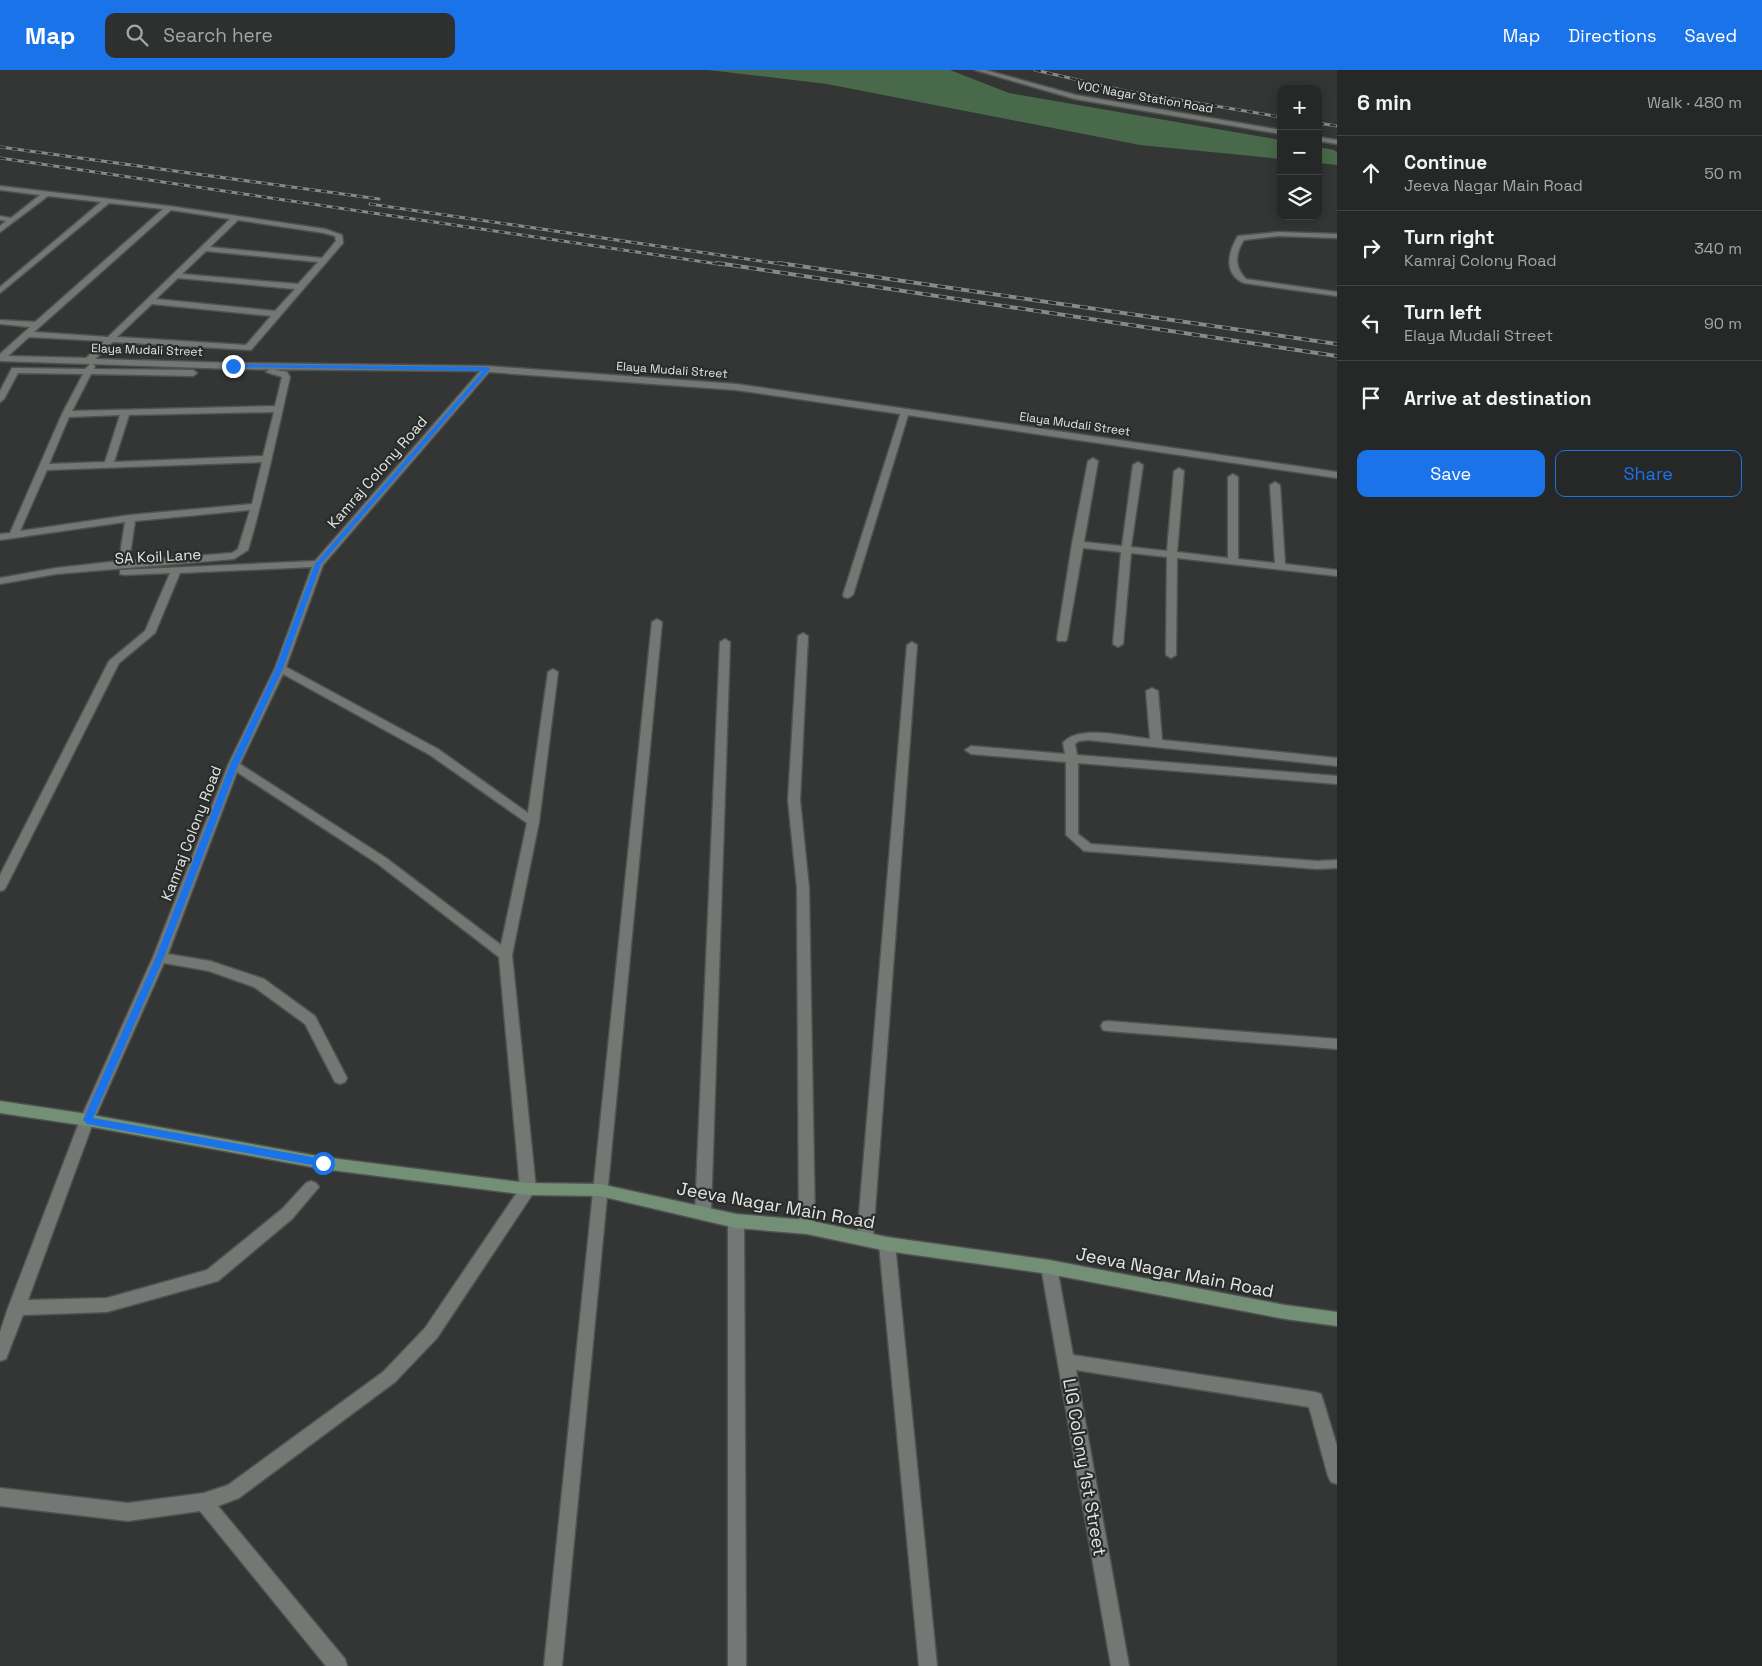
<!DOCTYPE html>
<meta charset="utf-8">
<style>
body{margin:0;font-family:"Space Grotesk",sans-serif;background:#2e302f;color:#f1f3f6}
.controls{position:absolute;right:15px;top:15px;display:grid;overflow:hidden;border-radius:10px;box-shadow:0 2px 12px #0003}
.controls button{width:45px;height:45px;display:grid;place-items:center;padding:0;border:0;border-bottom:1px solid #424444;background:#262827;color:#f1f3f6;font:25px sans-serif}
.stop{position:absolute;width:15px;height:15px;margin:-11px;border:4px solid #1a73e8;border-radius:50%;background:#fff}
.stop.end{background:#1a73e8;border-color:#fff;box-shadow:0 1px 5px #0008}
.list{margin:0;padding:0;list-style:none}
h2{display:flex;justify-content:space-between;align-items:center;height:65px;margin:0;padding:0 20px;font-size:21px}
h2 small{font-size:16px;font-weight:400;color:#a4a6a7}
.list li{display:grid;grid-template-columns:32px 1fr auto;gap:15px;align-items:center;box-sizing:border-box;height:75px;padding:0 20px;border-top:1px solid #424444}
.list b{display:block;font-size:19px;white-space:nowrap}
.list p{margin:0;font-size:16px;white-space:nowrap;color:#a4a6a7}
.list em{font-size:16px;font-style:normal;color:#a4a6a7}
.actions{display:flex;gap:10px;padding:15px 20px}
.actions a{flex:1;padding:11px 0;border:1px solid #1a73e8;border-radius:10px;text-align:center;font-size:18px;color:#1a73e8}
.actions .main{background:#1a73e8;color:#fff}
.icon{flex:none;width:28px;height:28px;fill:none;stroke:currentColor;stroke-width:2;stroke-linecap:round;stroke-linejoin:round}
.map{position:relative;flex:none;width:1337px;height:1596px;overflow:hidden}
header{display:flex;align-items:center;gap:30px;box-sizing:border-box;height:70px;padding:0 25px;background:#1a73e8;color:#fff}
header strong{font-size:24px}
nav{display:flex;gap:28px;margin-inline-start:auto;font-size:18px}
.search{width:350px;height:45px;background:#2e302f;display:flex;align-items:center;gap:12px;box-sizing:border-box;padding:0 18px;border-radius:10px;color:#a4a6a7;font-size:19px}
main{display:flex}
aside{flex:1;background:#262827}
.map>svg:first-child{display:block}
.green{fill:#486a4b}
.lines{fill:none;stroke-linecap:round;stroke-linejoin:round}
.lane-casing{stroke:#4f524f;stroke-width:3}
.street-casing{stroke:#4f524f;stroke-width:3}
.secondary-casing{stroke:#4f524f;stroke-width:3}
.lane{fill:#747875;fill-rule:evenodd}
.street{fill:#747875;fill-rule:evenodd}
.secondary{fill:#738f76;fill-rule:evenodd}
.rail-far1-casing{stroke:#878a88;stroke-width:3}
.rail-casing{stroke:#878a88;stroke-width:4}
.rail-far1{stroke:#292c2a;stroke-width:2;stroke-dasharray:6;stroke-linecap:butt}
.rail{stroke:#292c2a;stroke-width:2.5;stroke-dasharray:8;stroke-linecap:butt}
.route{fill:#1a73e8}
.labels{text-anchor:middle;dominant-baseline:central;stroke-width:4.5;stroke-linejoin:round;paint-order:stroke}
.far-street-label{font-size:12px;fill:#e4e6e4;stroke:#292c2a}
.street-label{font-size:15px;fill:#e4e6e4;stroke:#292c2a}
.near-street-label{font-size:18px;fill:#e4e6e4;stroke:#292c2a}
</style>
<header>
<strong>Map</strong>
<div class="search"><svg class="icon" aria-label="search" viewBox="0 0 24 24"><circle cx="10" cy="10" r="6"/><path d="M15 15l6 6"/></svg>Search here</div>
<nav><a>Map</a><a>Directions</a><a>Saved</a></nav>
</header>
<main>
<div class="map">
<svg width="1337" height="1596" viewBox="0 0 1337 1596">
<rect width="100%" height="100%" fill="#333634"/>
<g class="green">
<path d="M 708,0 L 950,0 L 1009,23 L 1281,70 L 1281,89 L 1140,75 L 827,14 Z"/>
<path d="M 1318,77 L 1334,80 L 1337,82 L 1337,95 L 1318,93 Z"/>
</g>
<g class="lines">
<defs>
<g id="lane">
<path d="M 1279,162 L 1337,164 L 1337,168 L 1279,166 L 1244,170 C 1235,184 1234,197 1246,209 L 1337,222 L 1337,226 L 1244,213 C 1223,204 1228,182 1238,166 Z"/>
<path d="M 905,339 L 909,342 L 853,525 L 848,528 L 844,527 L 843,525 L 901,342 Z"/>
</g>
<g id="street">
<path d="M 975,0 L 985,0 L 1076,25 L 1281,60 L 1281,64 L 1075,29 Z"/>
<path d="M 1318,67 L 1337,70 L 1337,74 L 1318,71 Z"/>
<path d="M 0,116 L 169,136 L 325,159 L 342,165 L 343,173 L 251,280 L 113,272 L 95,289 L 233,293 L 487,296 L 736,314 L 1337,402 L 1337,408 L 736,320 L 489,302 L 323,495 L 286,597 L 438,679 L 528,743 L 548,602 L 553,599 L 558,602 L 539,752 L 512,885 L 536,1119 L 437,1268 L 395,1312 L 239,1428 L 218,1436 L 345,1589 L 347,1596 L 326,1596 L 200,1441 L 128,1451 L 0,1436 L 0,1418 L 128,1433 L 204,1423 L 228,1415 L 383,1302 L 425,1258 L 520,1118 L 499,887 L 378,794 L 237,702 L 168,884 L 210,891 L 264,909 L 315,946 L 347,1008 L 345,1012 L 340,1014 L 335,1012 L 305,954 L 254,917 L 209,901 L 164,893 L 94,1050 L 28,1230 L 107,1228 L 207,1200 L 282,1139 L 306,1113 L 311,1111 L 316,1113 L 319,1117 L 292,1149 L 218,1211 L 107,1242 L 23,1245 L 6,1289 L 0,1291 L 0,1262 L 8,1238 L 80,1050 L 153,887 L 228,695 L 275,598 L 312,497 L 180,503 L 155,563 L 119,593 L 6,817 L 4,820 L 0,821 L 0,805 L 109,591 L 145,561 L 170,503 L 124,505 L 120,504 L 120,500 L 315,491 L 480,301 L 233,299 L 92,294 L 95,296 L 94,299 L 193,300 L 197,303 L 193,306 L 91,304 L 72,341 L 275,336 L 282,307 L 266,302 L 270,299 L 287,302 L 290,307 C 277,364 265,423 248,480 L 234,489 L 56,504 L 0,514 L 0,508 L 56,498 L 119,491 L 125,452 L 0,470 L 0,464 L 10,463 L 62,344 L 83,304 L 18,303 L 4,329 L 0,332 L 0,321 L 12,298 L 85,299 L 90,294 L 0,291 L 0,284 L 30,257 L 0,254 L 0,250 L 35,252 L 163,139 L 109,133 L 0,223 L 0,217 L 101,132 L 48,126 L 0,162 L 0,156 L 6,151 L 0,150 L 0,146 L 11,148 L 40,125 L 0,120 ZM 171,140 L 230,149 L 108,267 L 34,262 ZM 238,150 L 324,163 L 335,166 L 336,171 L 322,188 L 210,177 ZM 206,181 L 318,192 L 298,214 L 182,204 ZM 178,208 L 295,219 L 275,241 L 156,229 ZM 152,234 L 271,246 L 246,275 L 117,267 ZM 29,267 L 104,271 L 86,288 L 8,286 ZM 274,342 L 263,386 L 114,392 L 129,345 ZM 120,345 L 105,392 L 49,394 L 69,347 ZM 262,392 L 252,434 L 130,445 L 20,461 L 47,400 ZM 250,440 L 238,479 L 232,483 L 129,491 L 135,451 ZM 283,604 L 430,685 L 527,753 L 501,875 L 386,788 L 240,694 Z"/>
<path d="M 1093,388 L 1098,391 L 1084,472 L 1122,476 L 1133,395 L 1138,392 L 1143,395 L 1131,477 L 1167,481 L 1174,401 L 1179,398 L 1184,401 L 1177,482 L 1228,488 L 1228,407 L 1233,404 L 1238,407 L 1238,489 L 1275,493 L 1270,415 L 1275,412 L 1280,415 L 1285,494 L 1337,500 L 1337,506 L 1177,488 L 1176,585 L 1171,588 L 1166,585 L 1167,487 L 1131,483 L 1123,574 L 1118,577 L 1113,574 L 1121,482 L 1083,478 L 1067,569 L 1066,571 L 1058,571 L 1057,569 L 1072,474 L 1088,391 Z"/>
<path d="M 657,549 L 662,552 L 562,1596 L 544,1596 L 652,552 Z"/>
<path d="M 803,563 L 808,566 L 800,730 L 809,818 L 815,1157 L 812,1162 L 807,1164 L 802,1162 L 799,1157 L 797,818 L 788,730 L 798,566 Z"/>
<path d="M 725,569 L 730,572 L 711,1143 L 708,1148 L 703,1149 L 698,1148 L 695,1143 L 720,572 Z"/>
<path d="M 912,572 L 917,575 L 873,1168 L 870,1173 L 865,1175 L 860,1173 L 857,1168 L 907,575 Z"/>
<path d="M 1152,618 L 1158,621 L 1162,670 L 1337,688 L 1337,696 L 1088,670 L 1079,671 L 1075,674 L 1077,685 L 1337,706 L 1337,714 L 1078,693 L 1078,764 L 1091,774 L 1317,791 L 1337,790 L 1337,798 L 1317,799 L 1084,781 L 1066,765 L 1066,692 L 971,684 L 965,680 L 971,676 L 1065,684 L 1063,673 C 1078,654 1128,667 1150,669 L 1146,621 Z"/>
<path d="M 1108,951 L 1337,969 L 1337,979 L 1108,961 L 1103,960 L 1101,956 L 1103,952 Z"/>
<path d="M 736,1144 L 741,1146 L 744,1151 L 746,1596 L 728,1596 L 728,1151 L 731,1146 Z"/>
<path d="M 887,1167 L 892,1169 L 895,1174 L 937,1596 L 919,1596 L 879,1174 L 882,1169 Z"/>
<path d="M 1049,1190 L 1055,1192 L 1057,1197 L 1073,1285 L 1315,1322 L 1321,1324 L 1323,1330 L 1337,1376 L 1337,1414 L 1331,1412 L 1328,1406 L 1309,1337 L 1076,1300 L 1129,1596 L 1111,1596 L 1041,1197 L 1043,1192 Z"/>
</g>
<path id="secondary" d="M 0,1031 L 87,1044 L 323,1087 L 528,1113 L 600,1114 L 736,1144 L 807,1150 L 887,1167 L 1049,1190 L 1285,1235 L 1337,1242 L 1337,1256 L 1285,1249 L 1049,1204 L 887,1181 L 807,1164 L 736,1158 L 600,1126 L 528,1125 L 323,1099 L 87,1056 L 0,1043 Z"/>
</defs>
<use href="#lane" class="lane-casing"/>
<use href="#street" class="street-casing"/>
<use href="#secondary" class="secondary-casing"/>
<use href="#lane" class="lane"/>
<use href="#street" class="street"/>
<use href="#secondary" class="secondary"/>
<defs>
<g id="rail-far1">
<path d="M 1035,0 L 1126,21 L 1281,47"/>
<path d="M 1318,53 L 1337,56"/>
<path d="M 0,77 L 379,129"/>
<path d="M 0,88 L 725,195"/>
<path d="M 370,134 L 788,195"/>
</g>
<g id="rail">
<path d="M 717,193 L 1337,286"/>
<path d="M 779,193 L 1337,274"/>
</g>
</defs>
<use href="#rail-far1" class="rail-far1-casing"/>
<use href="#rail" class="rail-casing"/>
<use href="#rail-far1" class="rail-far1"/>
<use href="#rail" class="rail"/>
</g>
<path class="route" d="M 233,294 L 487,297 L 490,299 L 321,494 L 283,598 L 238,695 L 164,887 L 93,1048 L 323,1089 L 328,1093 L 323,1097 L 87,1054 L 83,1050 L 156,887 L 230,695 L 276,598 L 315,494 L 483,301 L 231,297 Z"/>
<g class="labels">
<g class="far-street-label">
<text transform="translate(1145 27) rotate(10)">VOC Nagar Station Road</text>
<text transform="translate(147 280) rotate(2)">Elaya Mudali Street</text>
<text transform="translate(672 300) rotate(4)">Elaya Mudali Street</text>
<text transform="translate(1075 354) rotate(8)">Elaya Mudali Street</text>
</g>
<g class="street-label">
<text transform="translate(377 402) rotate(-49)">Kamraj Colony Road</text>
<text transform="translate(158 486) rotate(-3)">SA Koil Lane</text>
<text transform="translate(191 763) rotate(-69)">Kamraj Colony Road</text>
</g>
<g class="near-street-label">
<text transform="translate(776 1135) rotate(10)">Jeeva Nagar Main Road</text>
<text transform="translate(1175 1202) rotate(11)">Jeeva Nagar Main Road</text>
<text transform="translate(1085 1397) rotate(80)">LIG Colony 1st Street</text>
</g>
</g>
</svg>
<div class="controls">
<button>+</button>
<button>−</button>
<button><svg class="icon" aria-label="layers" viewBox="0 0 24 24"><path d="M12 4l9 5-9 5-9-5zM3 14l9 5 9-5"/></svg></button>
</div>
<div class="stop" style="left:323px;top:1093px"></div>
<div class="stop end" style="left:233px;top:296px"></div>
</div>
<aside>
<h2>6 min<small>Walk · 480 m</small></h2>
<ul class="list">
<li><svg class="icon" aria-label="ahead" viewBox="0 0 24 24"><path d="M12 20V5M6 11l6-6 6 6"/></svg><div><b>Continue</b><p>Jeeva Nagar Main Road</p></div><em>50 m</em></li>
<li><svg class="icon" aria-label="right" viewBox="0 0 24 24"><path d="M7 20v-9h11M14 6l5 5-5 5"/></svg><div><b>Turn right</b><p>Kamraj Colony Road</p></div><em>340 m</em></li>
<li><svg class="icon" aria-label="left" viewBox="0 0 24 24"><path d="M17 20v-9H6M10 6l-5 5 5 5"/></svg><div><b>Turn left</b><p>Elaya Mudali Street</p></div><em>90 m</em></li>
<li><svg class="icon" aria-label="arrive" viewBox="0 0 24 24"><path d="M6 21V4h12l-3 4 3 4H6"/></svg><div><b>Arrive at destination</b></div></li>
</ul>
<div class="actions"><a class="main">Save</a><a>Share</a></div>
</aside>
</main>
